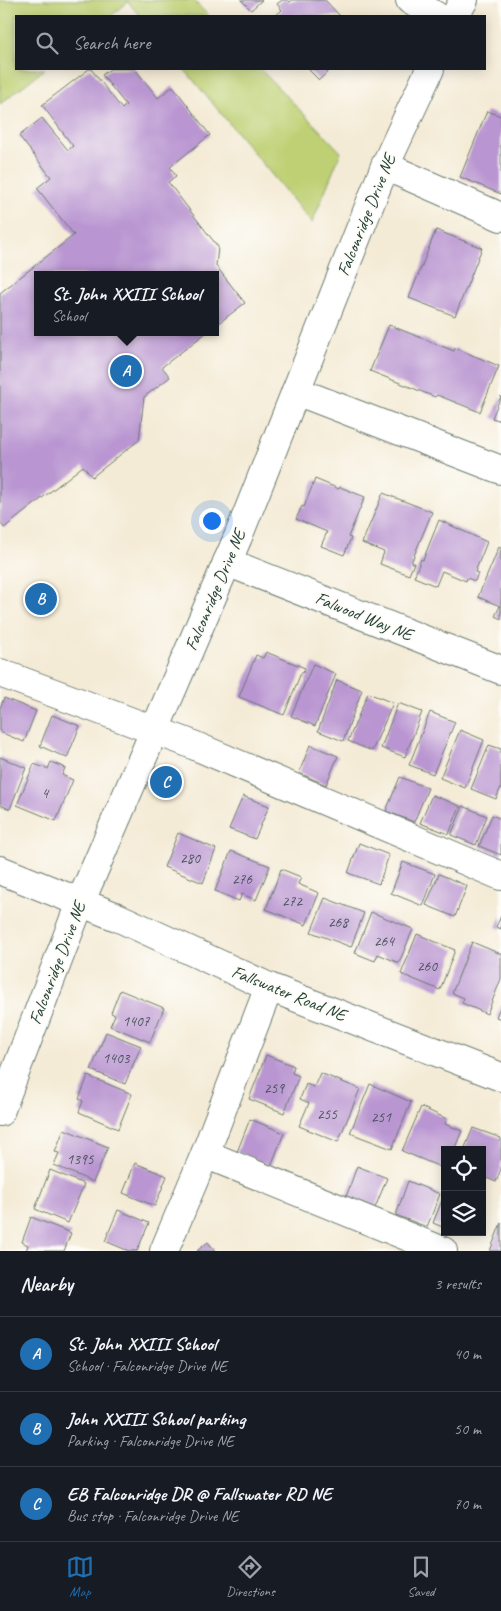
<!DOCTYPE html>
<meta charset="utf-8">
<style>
body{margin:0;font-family:Caveat,sans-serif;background:#20242c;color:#f1f3f6}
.controls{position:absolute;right:15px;bottom:15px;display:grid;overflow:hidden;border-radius:0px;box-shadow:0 2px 12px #0003}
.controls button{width:45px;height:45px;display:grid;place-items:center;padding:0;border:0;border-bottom:1px solid #363941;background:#171b24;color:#f1f3f6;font:25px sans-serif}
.you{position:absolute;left:211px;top:520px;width:18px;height:18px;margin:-12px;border:4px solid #fff;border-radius:50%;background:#1a73e8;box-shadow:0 0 0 8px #1a73e833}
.badge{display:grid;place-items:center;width:32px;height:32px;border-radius:50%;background:#1f6fb2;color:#fff;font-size:16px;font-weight:700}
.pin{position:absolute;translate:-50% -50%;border:2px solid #fff;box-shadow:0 1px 5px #0006}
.popup{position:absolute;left:34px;top:271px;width:185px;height:65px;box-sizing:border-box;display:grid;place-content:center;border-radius:0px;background:#171b24;filter:drop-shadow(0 1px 4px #0005);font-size:16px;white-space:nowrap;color:#9ea1a6}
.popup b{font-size:19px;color:#f1f3f6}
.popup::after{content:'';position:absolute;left:50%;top:100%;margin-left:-10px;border:10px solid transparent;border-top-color:#171b24}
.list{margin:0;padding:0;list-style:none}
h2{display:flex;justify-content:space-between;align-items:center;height:65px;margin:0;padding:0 20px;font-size:21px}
h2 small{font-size:16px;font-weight:400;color:#9ea1a6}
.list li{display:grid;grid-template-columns:32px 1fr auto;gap:15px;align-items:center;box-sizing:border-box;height:75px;padding:0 20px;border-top:1px solid #363941}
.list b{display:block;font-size:19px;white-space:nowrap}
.list p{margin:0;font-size:16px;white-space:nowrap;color:#9ea1a6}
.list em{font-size:16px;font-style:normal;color:#9ea1a6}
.icon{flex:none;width:28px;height:28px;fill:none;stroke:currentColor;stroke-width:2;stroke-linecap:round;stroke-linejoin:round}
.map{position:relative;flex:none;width:501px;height:1251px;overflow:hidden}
.search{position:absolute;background:#171b24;box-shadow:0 2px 12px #0003;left:15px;right:15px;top:15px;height:55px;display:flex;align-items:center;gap:12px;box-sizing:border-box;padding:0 18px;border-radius:0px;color:#9ea1a6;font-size:19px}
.sheet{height:290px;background:#171b24}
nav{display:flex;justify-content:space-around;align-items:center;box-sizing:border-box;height:70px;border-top:1px solid #363941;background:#171b24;font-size:14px;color:#9ea1a6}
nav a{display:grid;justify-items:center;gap:2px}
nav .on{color:#1f6fb2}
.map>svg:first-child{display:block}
.green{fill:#bed073;stroke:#6e8654}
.building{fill:#b995d1}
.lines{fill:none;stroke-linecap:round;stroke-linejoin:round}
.minor-casing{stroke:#6a7a6d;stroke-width:30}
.minor{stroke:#fff;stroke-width:28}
.labels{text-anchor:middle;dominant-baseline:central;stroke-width:4;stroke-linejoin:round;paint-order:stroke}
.number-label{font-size:15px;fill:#46535b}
.street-label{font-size:18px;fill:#1f3d34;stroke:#fdfcf7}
</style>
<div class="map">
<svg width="501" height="1251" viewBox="0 0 501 1251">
<rect width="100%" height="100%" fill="#fdfcf7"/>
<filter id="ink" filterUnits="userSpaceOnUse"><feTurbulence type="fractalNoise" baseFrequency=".02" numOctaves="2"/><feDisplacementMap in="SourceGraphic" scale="10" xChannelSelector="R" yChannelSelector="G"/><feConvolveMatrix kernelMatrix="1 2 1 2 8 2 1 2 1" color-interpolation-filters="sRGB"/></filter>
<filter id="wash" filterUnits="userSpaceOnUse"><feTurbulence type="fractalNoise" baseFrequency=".0096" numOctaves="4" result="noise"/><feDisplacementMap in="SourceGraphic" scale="20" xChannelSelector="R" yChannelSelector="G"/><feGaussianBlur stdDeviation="1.12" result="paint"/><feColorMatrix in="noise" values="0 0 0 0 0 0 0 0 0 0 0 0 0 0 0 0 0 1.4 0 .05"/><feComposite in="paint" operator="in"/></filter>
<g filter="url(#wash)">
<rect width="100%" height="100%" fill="#f4ebd6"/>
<g class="green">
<path d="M 0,0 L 193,0 L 209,16 L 140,16 L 128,2 L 111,16 L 16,16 L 16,69 L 45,69 L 0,104 Z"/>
<path d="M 184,69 L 260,69 L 341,152 L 312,223 Z"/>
</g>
<g id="blocks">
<g class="building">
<path d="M 241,0 L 262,0 L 251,10 Z"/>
<path d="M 282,0 L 288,0 L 290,2 L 292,0 L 325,0 L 340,16 L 275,16 L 282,10 L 277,4 Z"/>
<path d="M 89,69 L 91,69 L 122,109 L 126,105 L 102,75 L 110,69 L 135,69 L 158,98 L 173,86 L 210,135 L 170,167 L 176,176 L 168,182 L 218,247 L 216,266 L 245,303 L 215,326 L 215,275 L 37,275 L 37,332 L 207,332 L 162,367 L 170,377 L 144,397 L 139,440 L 92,477 L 83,466 L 4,528 L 0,522 L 0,293 L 74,235 L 37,188 L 51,177 L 19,136 L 42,118 L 68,150 L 73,146 L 42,105 Z"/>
<path d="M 308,69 L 331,69 L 319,80 Z"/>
<path d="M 487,111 L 501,116 L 501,194 L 460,177 Z"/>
<path d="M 436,230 L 482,248 L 455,316 L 409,298 Z"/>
<path d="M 389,325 L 454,351 L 455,348 L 499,366 L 480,412 L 437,395 L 435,397 L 370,371 Z"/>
<path d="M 501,396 L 501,421 L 492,418 Z"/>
<path d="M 315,479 L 339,489 L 340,487 L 365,497 L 348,537 L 351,538 L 344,555 L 321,546 L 327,532 L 296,519 L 302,506 L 304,507 Z"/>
<path d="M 383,493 L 432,512 L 411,563 L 414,563 L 409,575 L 380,564 L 384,552 L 362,543 Z"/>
<path d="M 439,520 L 487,542 L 475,572 L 478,573 L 475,581 L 467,578 L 466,581 L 442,571 L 436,586 L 414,577 L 421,559 L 423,560 Z"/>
<path d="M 499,547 L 501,548 L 501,619 L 495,616 L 500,606 L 478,597 Z"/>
<path d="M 266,652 L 305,668 L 303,673 L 301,673 L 284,715 L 239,697 L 256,655 L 263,658 Z"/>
<path d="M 313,664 L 336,674 L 315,726 L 291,716 Z"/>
<path d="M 337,680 L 362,690 L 343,741 L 318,731 Z"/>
<path d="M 368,693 L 393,703 L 372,751 L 348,741 Z"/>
<path d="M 4,698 L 36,711 L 24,742 L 0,732 L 0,708 Z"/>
<path d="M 398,703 L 422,712 L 405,757 L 381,748 Z"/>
<path d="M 430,712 L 455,722 L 433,774 L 409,765 Z"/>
<path d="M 52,715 L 80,726 L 67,758 L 40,746 Z"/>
<path d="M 460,730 L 484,740 L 465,788 L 440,778 Z"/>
<path d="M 310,745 L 338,756 L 326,785 L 299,773 Z"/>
<path d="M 489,745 L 501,749 L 501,787 L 496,799 L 471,789 Z"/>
<path d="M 0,757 L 26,768 L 10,809 L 0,805 Z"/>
<path d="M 51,762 L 65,768 L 62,775 L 73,780 L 56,821 L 17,805 L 34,764 L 48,769 Z"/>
<path d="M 400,777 L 428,788 L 414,822 L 386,811 Z"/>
<path d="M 432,795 L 460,806 L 449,834 L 420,823 Z"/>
<path d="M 243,796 L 269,806 L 255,839 L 229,829 Z"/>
<path d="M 463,806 L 487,816 L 476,845 L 451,835 Z"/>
<path d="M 492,815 L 501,819 L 501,855 L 479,846 Z"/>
<path d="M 178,833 L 216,849 L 203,883 L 164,867 Z"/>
<path d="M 359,843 L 389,855 L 379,884 L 348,873 Z"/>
<path d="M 231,851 L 270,866 L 256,900 L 242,894 L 239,901 L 215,891 Z"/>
<path d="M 403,862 L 435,874 L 423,906 L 391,893 Z"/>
<path d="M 281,869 L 301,877 L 298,884 L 319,893 L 306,925 L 266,909 Z"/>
<path d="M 439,874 L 467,886 L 455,917 L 426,905 Z"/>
<path d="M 325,898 L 364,913 L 351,947 L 311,932 Z"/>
<path d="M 371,912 L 413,929 L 399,963 L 378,954 L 375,961 L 355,953 Z"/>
<path d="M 501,916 L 501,929 L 496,927 Z"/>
<path d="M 417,934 L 455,950 L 440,990 L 401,974 Z"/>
<path d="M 472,942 L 501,954 L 501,979 L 487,1014 L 462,1003 L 464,998 L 452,993 Z"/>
<path d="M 120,990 L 164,1008 L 150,1042 L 110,1026 L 115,1015 L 111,1013 Z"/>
<path d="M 501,1005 L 501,1019 L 496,1017 Z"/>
<path d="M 106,1032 L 141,1046 L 125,1084 L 91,1070 Z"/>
<path d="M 266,1055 L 294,1066 L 292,1073 L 299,1076 L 284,1113 L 249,1099 Z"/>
<path d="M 320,1073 L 360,1089 L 338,1142 L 299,1126 L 309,1103 L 300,1099 L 306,1084 L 314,1087 Z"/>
<path d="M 88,1076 L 132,1094 L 118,1129 L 79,1112 L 83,1101 L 79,1099 Z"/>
<path d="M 370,1084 L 411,1102 L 392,1149 L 350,1133 Z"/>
<path d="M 421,1107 L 447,1119 L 445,1124 L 462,1131 L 454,1150 L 445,1150 L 445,1169 L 402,1151 Z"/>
<path d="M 250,1119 L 284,1133 L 271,1166 L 237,1152 Z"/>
<path d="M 473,1128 L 501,1138 L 501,1169 L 496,1182 L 482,1176 L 482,1150 L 464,1150 Z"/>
<path d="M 64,1129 L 108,1147 L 93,1182 L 54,1165 L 59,1153 L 55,1152 Z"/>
<path d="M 135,1163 L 167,1176 L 155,1206 L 123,1193 Z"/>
<path d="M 357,1166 L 387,1178 L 375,1208 L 346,1197 Z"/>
<path d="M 50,1170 L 84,1184 L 68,1223 L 35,1209 Z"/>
<path d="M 408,1181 L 440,1194 L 427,1227 L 396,1215 Z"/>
<path d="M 445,1193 L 445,1228 L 433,1223 Z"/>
<path d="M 118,1210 L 149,1223 L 137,1251 L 129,1251 L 105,1241 Z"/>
<path d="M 31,1217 L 71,1233 L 64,1251 L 26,1251 L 28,1245 L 22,1242 Z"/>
<path d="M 501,1223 L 501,1251 L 490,1251 Z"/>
<path d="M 208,1242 L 215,1251 L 197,1251 Z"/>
</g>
</g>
</g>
<g filter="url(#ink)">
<use href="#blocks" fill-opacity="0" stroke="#6a7a6d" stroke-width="1"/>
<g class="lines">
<defs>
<g id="minor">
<path d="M 410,0 L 436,16"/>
<path d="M 455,16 L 464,0"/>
<path d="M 385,166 L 501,217"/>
<path d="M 296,391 L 501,470"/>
<path d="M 227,562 L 501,670"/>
<path d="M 0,673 L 186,742 L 501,876"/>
<path d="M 0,870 L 117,917 L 269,987 L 501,1077"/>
<path d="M 0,1112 L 80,903 L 238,537 L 385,166 L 430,69"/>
<path d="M 205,1154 L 443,1251"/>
<path d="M 164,1251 L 205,1154 L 269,987"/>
</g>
</defs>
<use href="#minor" class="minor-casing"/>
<use href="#minor" class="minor"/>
</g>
</g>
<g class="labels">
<g class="number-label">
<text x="45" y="793">4</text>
<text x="190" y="858">280</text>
<text x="242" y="879">276</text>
<text x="292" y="901">272</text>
<text x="338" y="922">268</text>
<text x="384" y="941">264</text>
<text x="427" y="966">260</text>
<text x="136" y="1021">1407</text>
<text x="116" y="1058">1403</text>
<text x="274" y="1088">259</text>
<text x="327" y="1114">255</text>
<text x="381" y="1117">251</text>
<text x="80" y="1159">1395</text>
</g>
<g class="street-label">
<text transform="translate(366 215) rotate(-68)">Falconridge Drive NE</text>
<text transform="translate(215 590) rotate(-67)">Falconridge Drive NE</text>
<text transform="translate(364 616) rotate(22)">Falwood Way NE</text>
<text transform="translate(57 963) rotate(-69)">Falconridge Drive NE</text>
<text transform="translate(289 993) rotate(22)">Fallswater Road NE</text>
</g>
</g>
</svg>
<div class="controls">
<button><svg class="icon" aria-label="locate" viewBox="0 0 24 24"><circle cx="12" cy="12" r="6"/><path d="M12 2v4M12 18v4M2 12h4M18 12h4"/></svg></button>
<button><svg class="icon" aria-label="layers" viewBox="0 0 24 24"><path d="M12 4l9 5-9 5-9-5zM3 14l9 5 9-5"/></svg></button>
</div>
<div class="you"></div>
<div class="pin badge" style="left:126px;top:371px">A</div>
<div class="popup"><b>St. John XXIII School</b>School</div>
<div class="pin badge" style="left:41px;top:599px">B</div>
<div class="pin badge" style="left:166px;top:782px">C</div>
<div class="search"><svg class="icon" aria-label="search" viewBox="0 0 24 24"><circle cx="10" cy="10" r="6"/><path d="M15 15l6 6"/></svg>Search here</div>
</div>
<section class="sheet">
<h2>Nearby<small>3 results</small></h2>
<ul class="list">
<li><span class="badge">A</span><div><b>St. John XXIII School</b><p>School · Falconridge Drive NE</p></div><em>40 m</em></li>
<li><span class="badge">B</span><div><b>John XXIII School parking</b><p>Parking · Falconridge Drive NE</p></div><em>50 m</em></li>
<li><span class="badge">C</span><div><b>EB Falconridge DR @ Fallswater RD NE</b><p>Bus stop · Falconridge Drive NE</p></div><em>70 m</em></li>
</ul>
</section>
<nav>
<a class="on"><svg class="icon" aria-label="map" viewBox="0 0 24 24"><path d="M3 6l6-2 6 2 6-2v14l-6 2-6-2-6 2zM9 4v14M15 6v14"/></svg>Map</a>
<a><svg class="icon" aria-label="directions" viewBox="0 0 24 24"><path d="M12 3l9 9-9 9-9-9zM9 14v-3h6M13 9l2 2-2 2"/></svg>Directions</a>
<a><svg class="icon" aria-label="saved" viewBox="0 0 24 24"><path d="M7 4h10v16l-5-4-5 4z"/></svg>Saved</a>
</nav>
